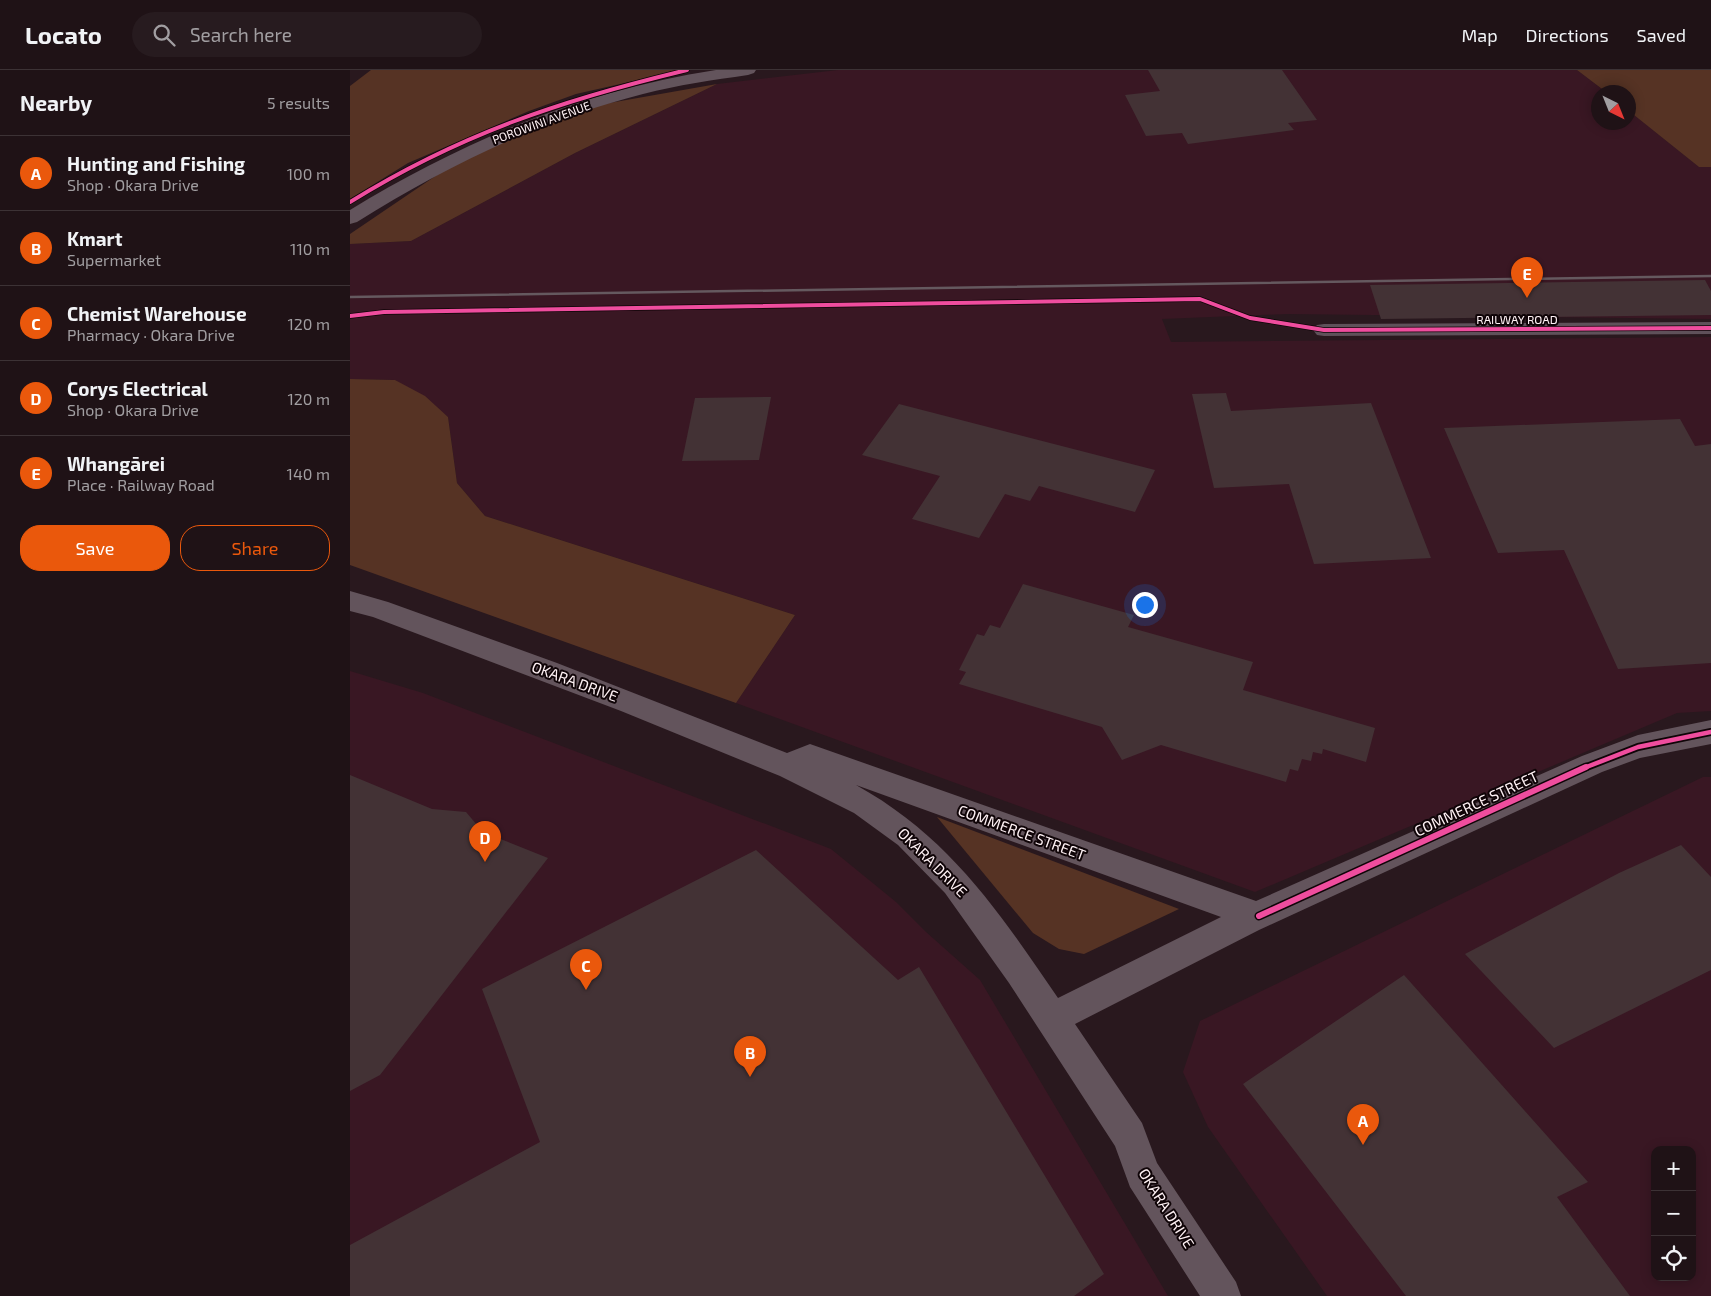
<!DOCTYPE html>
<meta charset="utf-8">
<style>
body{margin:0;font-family:"Exo 2",sans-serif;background:#271b1f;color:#f1f3f6}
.controls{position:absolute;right:15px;bottom:15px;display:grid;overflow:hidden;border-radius:10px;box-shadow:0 2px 12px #0003}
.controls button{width:45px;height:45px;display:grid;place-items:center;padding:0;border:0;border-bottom:1px solid #3c3235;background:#1f1216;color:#f1f3f6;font:25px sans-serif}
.compass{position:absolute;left:1241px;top:15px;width:45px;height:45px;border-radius:50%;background:#1f1216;box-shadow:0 2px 12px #0003;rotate:137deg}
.you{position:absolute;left:794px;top:534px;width:18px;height:18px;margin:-12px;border:4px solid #fff;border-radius:50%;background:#1a73e8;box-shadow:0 0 0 8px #1a73e833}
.badge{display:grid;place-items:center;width:32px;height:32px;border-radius:50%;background:#ea580c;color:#fff;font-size:16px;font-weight:700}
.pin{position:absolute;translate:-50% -41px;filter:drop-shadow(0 1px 2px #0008)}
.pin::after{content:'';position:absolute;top:26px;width:18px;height:15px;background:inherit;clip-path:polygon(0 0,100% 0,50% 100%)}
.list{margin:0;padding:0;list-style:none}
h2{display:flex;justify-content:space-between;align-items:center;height:65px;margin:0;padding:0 20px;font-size:21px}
h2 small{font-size:16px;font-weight:400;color:#a19ea1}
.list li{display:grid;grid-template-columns:32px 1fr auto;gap:15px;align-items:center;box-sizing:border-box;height:75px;padding:0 20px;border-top:1px solid #3c3235}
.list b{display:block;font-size:19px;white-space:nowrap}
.list p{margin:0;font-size:16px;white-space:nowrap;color:#a19ea1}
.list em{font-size:16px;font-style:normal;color:#a19ea1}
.actions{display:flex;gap:10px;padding:15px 20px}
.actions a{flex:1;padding:11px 0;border:1px solid #ea580c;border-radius:20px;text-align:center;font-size:18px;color:#ea580c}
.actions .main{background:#ea580c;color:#fff}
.icon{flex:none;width:28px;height:28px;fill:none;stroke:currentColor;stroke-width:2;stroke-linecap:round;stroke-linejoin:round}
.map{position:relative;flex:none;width:1361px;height:1226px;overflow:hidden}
header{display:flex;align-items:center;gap:30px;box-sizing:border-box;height:70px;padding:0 25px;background:#1f1216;border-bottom:1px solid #3c3235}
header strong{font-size:24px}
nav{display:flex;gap:28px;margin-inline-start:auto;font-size:18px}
.search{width:350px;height:45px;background:#271b1f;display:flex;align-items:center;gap:12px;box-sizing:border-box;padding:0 18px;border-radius:28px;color:#a19ea1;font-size:19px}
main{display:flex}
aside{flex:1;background:#1f1216}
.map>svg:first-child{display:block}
.built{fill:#391723;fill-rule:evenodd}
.green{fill:#563324}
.building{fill:#433235}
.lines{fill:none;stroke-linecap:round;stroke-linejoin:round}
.street{fill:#5f515a;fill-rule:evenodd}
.secondary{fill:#63545c;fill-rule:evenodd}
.rail{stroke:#65595f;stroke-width:2.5}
.cycleway-far2-casing{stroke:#0f0407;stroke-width:5.5}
.cycleway-far1-casing{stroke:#0f0407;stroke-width:8}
.cycleway-casing{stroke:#0f0407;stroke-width:9}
.cycleway-far2{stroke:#ef4d9e;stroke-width:4}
.cycleway-far1{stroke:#ef4d9e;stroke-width:4.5}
.cycleway{stroke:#ef4d9e;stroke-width:6}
.labels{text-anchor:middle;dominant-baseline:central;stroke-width:4;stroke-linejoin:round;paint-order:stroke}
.far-street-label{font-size:12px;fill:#fef1f4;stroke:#0f0407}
.street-label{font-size:15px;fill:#fef1f4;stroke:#0f0407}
</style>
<header>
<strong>Locato</strong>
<div class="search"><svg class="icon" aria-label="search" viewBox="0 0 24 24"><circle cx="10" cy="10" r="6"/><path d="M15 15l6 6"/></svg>Search here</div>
<nav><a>Map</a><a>Directions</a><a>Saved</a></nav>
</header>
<main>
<aside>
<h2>Nearby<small>5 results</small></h2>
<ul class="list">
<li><span class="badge">A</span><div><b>Hunting and Fishing</b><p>Shop · Okara Drive</p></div><em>100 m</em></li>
<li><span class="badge">B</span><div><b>Kmart</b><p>Supermarket</p></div><em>110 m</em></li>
<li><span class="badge">C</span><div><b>Chemist Warehouse</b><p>Pharmacy · Okara Drive</p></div><em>120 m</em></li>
<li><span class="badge">D</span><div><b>Corys Electrical</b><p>Shop · Okara Drive</p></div><em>120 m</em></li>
<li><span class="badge">E</span><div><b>Whangārei</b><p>Place · Railway Road</p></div><em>140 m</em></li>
</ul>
<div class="actions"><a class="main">Save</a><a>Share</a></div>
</aside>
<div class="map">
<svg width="1361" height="1226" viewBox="0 0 1361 1226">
<rect width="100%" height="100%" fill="#29181e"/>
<g class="built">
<path d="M 488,0 L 1227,0 L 1256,22 L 1248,22 L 1248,52 L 1278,52 L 1279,41 L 1349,97 L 1361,97 L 1361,249 L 937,244 L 812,249 L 821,272 L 1361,267 L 1361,641 L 1327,643 L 905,822 L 386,633 L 445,545 L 135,446 L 107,413 L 98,347 L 45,310 L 0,309 L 0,174 L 61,171 L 225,83 L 367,14 Z"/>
<path d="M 0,601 L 73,623 L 481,779 L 546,832 L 576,862 L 630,910 L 818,1226 L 0,1226 Z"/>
<path d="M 1353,707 L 1361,707 L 1361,1226 L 977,1226 L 858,1057 L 833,1002 L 850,951 ZM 1305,1080 L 1342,1080 L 1342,1207 L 1305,1207 Z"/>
</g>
<g class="green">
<path d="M 21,0 L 332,0 L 226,24 L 179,41 L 58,93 L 0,129 L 0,16 Z"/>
<path d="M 1227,0 L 1361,0 L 1361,97 L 1349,97 L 1279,41 L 1278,22 L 1256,22 Z"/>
<path d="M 367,14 L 225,83 L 61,171 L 0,174 L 0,164 L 112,88 L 248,35 Z"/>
<path d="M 0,309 L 45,310 L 75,326 L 98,347 L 107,413 L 135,446 L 445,545 L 386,633 L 0,495 Z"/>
<path d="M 587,747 L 829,839 L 734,884 L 709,879 L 683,863 Z"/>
</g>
<g class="building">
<path d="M 798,0 L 932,0 L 967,50 L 938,53 L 944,60 L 838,74 L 832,63 L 796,66 L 775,25 L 810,21 Z"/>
<path d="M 1355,210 L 1361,221 L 1361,245 L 1031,249 L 1020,215 Z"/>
<path d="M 876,323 L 881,341 L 1021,333 L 1081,488 L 964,494 L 939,414 L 864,418 L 842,324 Z"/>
<path d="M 421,327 L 409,390 L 332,391 L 345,328 Z"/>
<path d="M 549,334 L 805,400 L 785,442 L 689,416 L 680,431 L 655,424 L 629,468 L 562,449 L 590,406 L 512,385 Z"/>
<path d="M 1330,349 L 1345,376 L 1361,374 L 1361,593 L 1268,599 L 1214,480 L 1148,483 L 1094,358 Z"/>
<path d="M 673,514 L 784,545 L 778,557 L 903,592 L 893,620 L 1025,658 L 1016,692 L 973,679 L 972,684 L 963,682 L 961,691 L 952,689 L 948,701 L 940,699 L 936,712 L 811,675 L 772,690 L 752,657 L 609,614 L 616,602 L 609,600 L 627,564 L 634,566 L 640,555 L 650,558 Z"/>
<path d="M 0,705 L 82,739 L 116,742 L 133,762 L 198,788 L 30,1005 L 0,1021 Z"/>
<path d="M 1331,775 L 1361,807 L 1361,900 L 1204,978 L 1115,884 L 1269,803 Z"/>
<path d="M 406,780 L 548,910 L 569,897 L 754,1204 L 724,1226 L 0,1226 L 0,1175 L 190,1072 L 132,919 Z"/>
<path d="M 1054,905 L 1238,1112 L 1207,1127 L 1280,1226 L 1056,1226 L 893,1014 Z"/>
</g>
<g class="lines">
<path class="street" d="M 1361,252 L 1361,264 L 974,266 L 967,265 L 963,260 L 967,255 L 974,254 Z"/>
<g class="secondary">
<path d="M 366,0 L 406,0 L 404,3 L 398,5 C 363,10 328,15 293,24 C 190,50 97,96 7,152 L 0,154 L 0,140 C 113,71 234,20 366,0 Z"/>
<path d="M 0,521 L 38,532 L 207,593 L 437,683 L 460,674 L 906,831 L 1232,686 L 1288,665 L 1361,650 L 1361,674 L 1290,688 L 1252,702 L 909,860 L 725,954 L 792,1053 L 807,1093 L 886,1212 L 891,1226 L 850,1226 L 780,1117 L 765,1076 L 659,913 L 595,823 L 548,775 L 504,743 L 430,706 L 271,641 L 23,547 L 0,541 ZM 506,715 L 871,847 L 708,928 C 649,842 600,767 506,715 Z"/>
</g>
<path class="rail" d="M 0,227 L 1361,206"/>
<defs>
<g id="cycleway-far2">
<path d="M 0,132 C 110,64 212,30 337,0"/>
<path d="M 0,246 L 34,242 L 850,229 L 900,248 L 974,260 L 1361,258"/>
</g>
<path id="cycleway-far1" d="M 1234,698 L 1288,677 L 1361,662"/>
<path id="cycleway" d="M 909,846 L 1236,697"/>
</defs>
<use href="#cycleway-far2" class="cycleway-far2-casing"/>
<use href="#cycleway-far1" class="cycleway-far1-casing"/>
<use href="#cycleway" class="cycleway-casing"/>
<use href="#cycleway-far2" class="cycleway-far2"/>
<use href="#cycleway-far1" class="cycleway-far1"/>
<use href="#cycleway" class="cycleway"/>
</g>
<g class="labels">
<g class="far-street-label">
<text transform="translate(191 52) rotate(-20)">POROWINI AVENUE</text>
<text x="1167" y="249">RAILWAY ROAD</text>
</g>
<g class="street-label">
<text transform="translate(225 611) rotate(20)">OKARA DRIVE</text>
<text transform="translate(1126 733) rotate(-25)">COMMERCE STREET</text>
<text transform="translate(672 762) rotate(20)">COMMERCE STREET</text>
<text transform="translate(583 792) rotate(45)">OKARA DRIVE</text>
<text transform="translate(817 1138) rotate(58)">OKARA DRIVE</text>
</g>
</g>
</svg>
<div class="controls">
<button>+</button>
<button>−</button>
<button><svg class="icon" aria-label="locate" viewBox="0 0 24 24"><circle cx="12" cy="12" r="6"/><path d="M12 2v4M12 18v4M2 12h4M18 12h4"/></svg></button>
</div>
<svg class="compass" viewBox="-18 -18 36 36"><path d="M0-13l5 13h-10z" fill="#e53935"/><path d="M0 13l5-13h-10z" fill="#a19ea1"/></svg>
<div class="you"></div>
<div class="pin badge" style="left:1013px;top:1075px">A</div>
<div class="pin badge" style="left:400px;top:1007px">B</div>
<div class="pin badge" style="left:236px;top:920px">C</div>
<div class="pin badge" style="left:135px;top:792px">D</div>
<div class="pin badge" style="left:1177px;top:228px">E</div>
</div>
</main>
